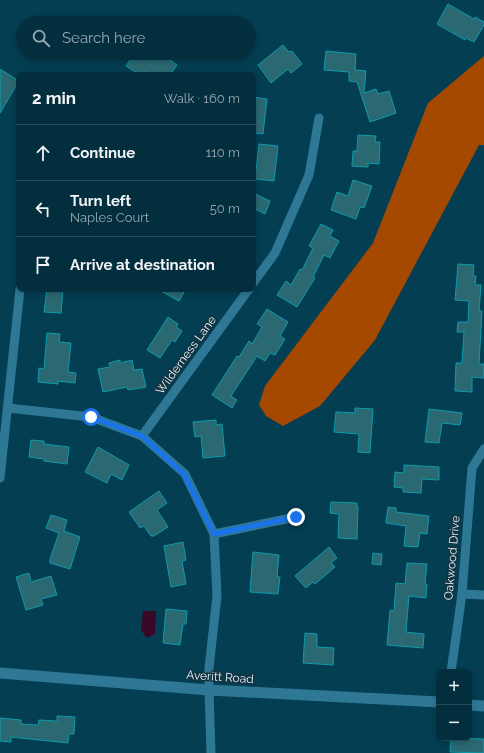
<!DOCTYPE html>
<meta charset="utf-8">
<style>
body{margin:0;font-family:Raleway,sans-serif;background:#113a49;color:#f1f3f6}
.controls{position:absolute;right:12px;bottom:12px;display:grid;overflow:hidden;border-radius:8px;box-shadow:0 2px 6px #0003}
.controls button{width:36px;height:36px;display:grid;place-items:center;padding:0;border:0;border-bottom:1px solid #244a58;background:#032e3e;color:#f1f3f6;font:20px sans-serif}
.stop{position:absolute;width:12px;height:12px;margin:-9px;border:3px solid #1a73e8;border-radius:50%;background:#fff}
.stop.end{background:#1a73e8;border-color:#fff;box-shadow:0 1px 4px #0008}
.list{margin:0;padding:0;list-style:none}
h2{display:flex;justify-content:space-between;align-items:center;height:52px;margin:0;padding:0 16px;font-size:17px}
h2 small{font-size:13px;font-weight:400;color:#97a8b0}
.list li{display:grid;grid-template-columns:26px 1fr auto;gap:12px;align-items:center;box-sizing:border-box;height:56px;padding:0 16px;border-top:1px solid #244a58}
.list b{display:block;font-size:15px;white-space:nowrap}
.list p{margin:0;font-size:13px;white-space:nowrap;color:#97a8b0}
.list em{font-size:13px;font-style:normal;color:#97a8b0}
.icon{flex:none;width:22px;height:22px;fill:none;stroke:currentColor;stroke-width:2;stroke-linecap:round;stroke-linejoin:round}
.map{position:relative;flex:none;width:484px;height:753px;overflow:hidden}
.search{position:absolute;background:#032e3e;box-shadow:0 2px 6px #0003;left:16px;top:16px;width:240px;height:44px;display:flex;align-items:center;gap:10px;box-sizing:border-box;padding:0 14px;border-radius:22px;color:#97a8b0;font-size:15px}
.panel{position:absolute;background:#032e3e;box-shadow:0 2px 6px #0003;left:16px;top:72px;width:240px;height:220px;border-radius:8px}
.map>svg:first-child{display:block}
.forest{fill:#a54800}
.water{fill:#3a0826}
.building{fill:#2b6972;stroke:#0c9bac}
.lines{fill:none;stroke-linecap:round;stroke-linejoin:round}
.minor{stroke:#2e7896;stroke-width:9}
.tertiary{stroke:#2e7896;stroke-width:11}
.route{stroke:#1a73e8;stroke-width:5}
.labels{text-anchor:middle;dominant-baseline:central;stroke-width:3;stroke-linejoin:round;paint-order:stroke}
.street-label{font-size:12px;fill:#e1f2fa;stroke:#14323f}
</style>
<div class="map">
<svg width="484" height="753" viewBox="0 0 484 753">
<rect width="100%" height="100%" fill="#043e52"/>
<path class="forest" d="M 484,56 L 484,145 L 479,145 L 375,340 L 320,406 L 283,426 L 266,416 L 259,405 L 265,386 L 373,243 L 428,103 Z"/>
<path class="water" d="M 143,611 L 156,611 L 155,634 L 147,638 L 141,630 Z"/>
<g class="building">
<path d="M 448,4 L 474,19 L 475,17 L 484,22 L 484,25 L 474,42 L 466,38 L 465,40 L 437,24 Z"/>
<path d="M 283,45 L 289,52 L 292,51 L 302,64 L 291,73 L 288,69 L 271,83 L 258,65 Z"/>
<path d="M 326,51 L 356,54 L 355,70 L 366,71 L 364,93 L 376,89 L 378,94 L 389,91 L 396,113 L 370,122 L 357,82 L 349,81 L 349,72 L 324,70 Z"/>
<path d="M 135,53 L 160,53 L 177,65 L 170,75 L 150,75 L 144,71 L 140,75 L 126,66 Z"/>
<path d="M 0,69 L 19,81 L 0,113 Z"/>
<path d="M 253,97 L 267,99 L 263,134 L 253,133 Z"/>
<path d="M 358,135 L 376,136 L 375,142 L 380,142 L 379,164 L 368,163 L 368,167 L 352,166 L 353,151 L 357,151 Z"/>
<path d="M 259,144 L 278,146 L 274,181 L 255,179 Z"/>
<path d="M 353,180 L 372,186 L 364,208 L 360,207 L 356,219 L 331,210 L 337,192 L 348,196 Z"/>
<path d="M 253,193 L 270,201 L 265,214 L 253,208 Z"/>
<path d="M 321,224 L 333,230 L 330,236 L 339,241 L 330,258 L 324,255 L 313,277 L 315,278 L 297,307 L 277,295 L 286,281 L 291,285 L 300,269 L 302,270 L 313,248 L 309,246 Z"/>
<path d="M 458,264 L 474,265 L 473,276 L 476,276 L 475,285 L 481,285 L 479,311 L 482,311 L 479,364 L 484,364 L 484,378 L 472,377 L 472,392 L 455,391 L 456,363 L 462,363 L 464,332 L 457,332 L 458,322 L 468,322 L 469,301 L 455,300 Z"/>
<path d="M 47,289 L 63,289 L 61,313 L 44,312 Z"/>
<path d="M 157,289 L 186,289 L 179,301 Z"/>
<path d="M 267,309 L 288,322 L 280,336 L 285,339 L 275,355 L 270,353 L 265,361 L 257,356 L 231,396 L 237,400 L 232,408 L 212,395 L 237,356 L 239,357 L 249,341 L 252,344 L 262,327 L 257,324 Z"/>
<path d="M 168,317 L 178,324 L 176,327 L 182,331 L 175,342 L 172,340 L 160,358 L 147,350 Z"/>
<path d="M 47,333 L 60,334 L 59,342 L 71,343 L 68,372 L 76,373 L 75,383 L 58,381 L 58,384 L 38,382 L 39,368 L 44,369 Z"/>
<path d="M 120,360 L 120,363 L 132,360 L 134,370 L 142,369 L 146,387 L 128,390 L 127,387 L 103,392 L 98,369 L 110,367 L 109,363 Z"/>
<path d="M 355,408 L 373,409 L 370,453 L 358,452 L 359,434 L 334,432 L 336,412 L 355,413 Z"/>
<path d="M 429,409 L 462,413 L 460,425 L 442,423 L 439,443 L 425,442 Z"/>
<path d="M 216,420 L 216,425 L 222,424 L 225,456 L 203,458 L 201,436 L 195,437 L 193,422 Z"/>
<path d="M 31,440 L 44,441 L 44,444 L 69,447 L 67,464 L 44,461 L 44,459 L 29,457 Z"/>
<path d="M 98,447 L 129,465 L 122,480 L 111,474 L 107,483 L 85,472 Z"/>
<path d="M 404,465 L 439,467 L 439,480 L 422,479 L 421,493 L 403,492 L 403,488 L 394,487 L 395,472 L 404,473 Z"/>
<path d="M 159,491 L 167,503 L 157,510 L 168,527 L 154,536 L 151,536 L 144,526 L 140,528 L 129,512 Z"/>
<path d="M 331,502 L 357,503 L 357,507 L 358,507 L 357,539 L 338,538 L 339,514 L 330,513 Z"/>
<path d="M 388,507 L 396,508 L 396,512 L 429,516 L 427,534 L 420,533 L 418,547 L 404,546 L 406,526 L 386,523 Z"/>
<path d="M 51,515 L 67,520 L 64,531 L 80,537 L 70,569 L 50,563 L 50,559 L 59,533 L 46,528 Z"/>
<path d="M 183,542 L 186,560 L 182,561 L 186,584 L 171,587 L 164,546 Z"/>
<path d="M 329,547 L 337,558 L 331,563 L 335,567 L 315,584 L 313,582 L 306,588 L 295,576 Z"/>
<path d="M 253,552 L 279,555 L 277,577 L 280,577 L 278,594 L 250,592 Z"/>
<path d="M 373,553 L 382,554 L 381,565 L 372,564 Z"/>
<path d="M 407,563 L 427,564 L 425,584 L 427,584 L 426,598 L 409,596 L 406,632 L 424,634 L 423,648 L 387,645 L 390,610 L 394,611 L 396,583 L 405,584 Z"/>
<path d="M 29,573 L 31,582 L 51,576 L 57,595 L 41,599 L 43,605 L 26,610 L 16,577 Z"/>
<path d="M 166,609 L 187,611 L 186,624 L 183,624 L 180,645 L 163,643 Z"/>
<path d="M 305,633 L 317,634 L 317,647 L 334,648 L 333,665 L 303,663 Z"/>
<path d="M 57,716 L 75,717 L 74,734 L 69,734 L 68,743 L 11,737 L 11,742 L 0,741 L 0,718 L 21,720 L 21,724 L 38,725 L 39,720 L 57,721 Z"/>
<path d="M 451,738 L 484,739 L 484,753 L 450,752 Z"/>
</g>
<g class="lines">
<g class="minor">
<path d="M 253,283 L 275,253 L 309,175 L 319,118"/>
<path d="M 8,408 L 91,417 L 142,436 L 185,474 L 214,534 L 217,596 L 209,668 L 209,690 L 211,753"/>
<path d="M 142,436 L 249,289"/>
<path d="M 0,478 L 20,289"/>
<path d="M 214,534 L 296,517"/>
<path d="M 462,594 L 484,595"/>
<path d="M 451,672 L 462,594 L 472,468 L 484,449"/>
</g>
<g class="tertiary">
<path d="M 0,673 L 209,690 L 439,702"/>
<path d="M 469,705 L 484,706"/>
</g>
</g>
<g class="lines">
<path class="route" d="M 91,417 L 142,436 L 184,474 L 214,534 L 296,517"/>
</g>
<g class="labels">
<g class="street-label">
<text transform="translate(186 355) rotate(-54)">Wilderness Lane</text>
<text transform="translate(452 558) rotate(-85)">Oakwood Drive</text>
<text transform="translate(220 677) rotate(4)">Averitt Road</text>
</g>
</g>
</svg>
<div class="controls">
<button>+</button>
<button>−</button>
</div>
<div class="stop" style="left:91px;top:417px"></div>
<div class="stop end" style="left:296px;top:517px"></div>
<div class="search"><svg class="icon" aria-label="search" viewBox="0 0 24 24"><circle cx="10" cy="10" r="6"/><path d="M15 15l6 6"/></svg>Search here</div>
<section class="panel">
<h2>2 min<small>Walk · 160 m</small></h2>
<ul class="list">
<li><svg class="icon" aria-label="ahead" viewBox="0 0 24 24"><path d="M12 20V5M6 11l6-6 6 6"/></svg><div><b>Continue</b></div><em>110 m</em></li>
<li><svg class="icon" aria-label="left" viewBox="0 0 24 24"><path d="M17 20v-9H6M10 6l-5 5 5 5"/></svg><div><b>Turn left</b><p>Naples Court</p></div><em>50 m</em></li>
<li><svg class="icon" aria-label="arrive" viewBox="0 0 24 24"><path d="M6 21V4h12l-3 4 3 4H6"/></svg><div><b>Arrive at destination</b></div></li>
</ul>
</section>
</div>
